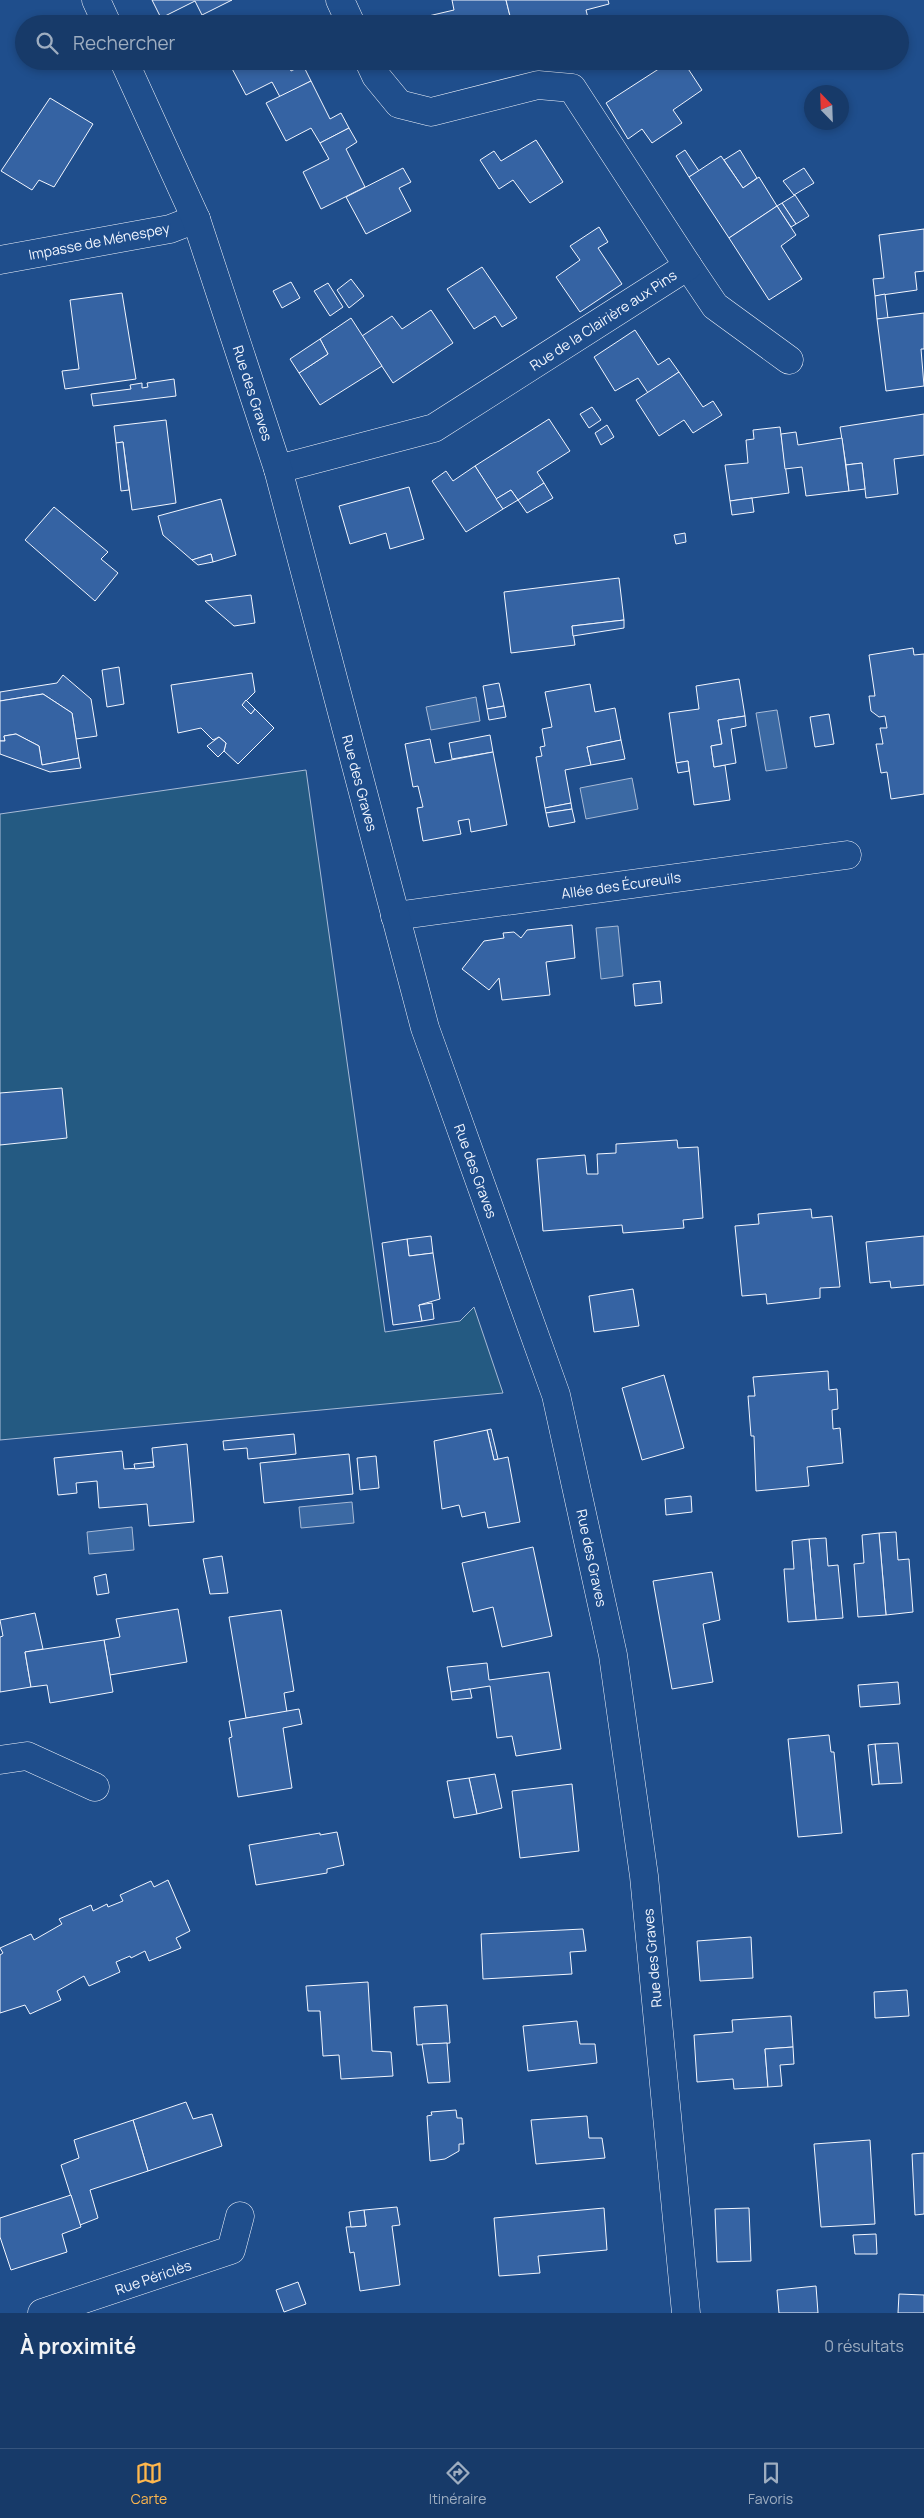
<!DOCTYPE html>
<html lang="fr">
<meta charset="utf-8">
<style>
body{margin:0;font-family:Manrope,sans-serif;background:#244571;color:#f1f3f6}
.compass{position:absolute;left:804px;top:85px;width:45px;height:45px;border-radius:50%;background:#173a69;box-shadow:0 2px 8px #0003;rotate:337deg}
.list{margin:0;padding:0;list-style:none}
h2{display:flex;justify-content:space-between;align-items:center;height:65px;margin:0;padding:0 20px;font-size:21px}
h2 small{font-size:16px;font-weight:400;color:#9eadc0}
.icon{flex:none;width:28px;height:28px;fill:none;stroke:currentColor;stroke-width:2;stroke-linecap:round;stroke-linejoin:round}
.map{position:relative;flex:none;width:924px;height:2313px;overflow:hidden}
.search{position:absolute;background:#173a69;box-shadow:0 2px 8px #0003;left:15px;right:15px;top:15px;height:55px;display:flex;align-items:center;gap:12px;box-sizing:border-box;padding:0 18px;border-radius:28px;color:#9eadc0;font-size:19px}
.sheet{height:135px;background:#173a69}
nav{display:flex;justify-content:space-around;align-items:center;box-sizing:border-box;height:70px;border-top:1px solid #36547d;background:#173a69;font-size:14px;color:#9eadc0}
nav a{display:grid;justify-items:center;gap:2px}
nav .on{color:#ffb74d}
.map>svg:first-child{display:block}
.green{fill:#245a82;stroke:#a8bbd7}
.water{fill:#3b69a3;stroke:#a8bbd7}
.building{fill:#3563a3;stroke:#f2f6ff}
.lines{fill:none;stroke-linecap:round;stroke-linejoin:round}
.street-casing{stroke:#f2f6ff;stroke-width:29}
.secondary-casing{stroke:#f2f6ff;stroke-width:29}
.street{stroke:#1f4e8c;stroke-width:28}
.secondary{stroke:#1f4e8c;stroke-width:28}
.labels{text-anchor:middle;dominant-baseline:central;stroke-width:4;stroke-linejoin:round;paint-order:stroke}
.street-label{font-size:14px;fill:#f2f6ff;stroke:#1f4e8c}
</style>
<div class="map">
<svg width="924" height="2313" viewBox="0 0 924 2313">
<rect width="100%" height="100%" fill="#1f4e8c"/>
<path class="green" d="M 306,770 L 385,1332 L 460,1321 L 474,1307 L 503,1393 L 0,1440 L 0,814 Z"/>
<g class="water">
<path d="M 476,697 L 480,721 L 431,730 L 426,707 Z"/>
<path d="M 777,710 L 787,768 L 766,771 L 756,713 Z"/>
<path d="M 632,778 L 638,809 L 586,819 L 580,788 Z"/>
<path d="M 618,926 L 623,976 L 601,979 L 596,928 Z"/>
<path d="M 352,1502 L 354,1523 L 301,1528 L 299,1507 Z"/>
<path d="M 132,1527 L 134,1550 L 89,1554 L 87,1532 Z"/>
</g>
<g class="building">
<path d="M 152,0 L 232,0 L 202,15 L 195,1 L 161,18 Z"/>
<path d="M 452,0 L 506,0 L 512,24 L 421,24 L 420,18 L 454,10 Z"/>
<path d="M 506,0 L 608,0 L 609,4 L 586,10 L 588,18 L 567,24 L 512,24 Z"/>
<path d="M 244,16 L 247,24 L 230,24 Z"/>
<path d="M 228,61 L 286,61 L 291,71 L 303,65 L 311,81 L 280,97 L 272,82 L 246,95 Z"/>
<path d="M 671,61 L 683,61 L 702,90 L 673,110 L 682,123 L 652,143 L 642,129 L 628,139 L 606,103 Z"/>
<path d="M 311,81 L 330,119 L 341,113 L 349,128 L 320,143 L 311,128 L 286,141 L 266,103 Z"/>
<path d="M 50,98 L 93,124 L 54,187 L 39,180 L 32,190 L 1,171 Z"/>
<path d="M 349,128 L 357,142 L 346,149 L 365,187 L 321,209 L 303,172 L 329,159 L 320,143 Z"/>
<path d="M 536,140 L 563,182 L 530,203 L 513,180 L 499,189 L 480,160 L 494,151 L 501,161 Z"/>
<path d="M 685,150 L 699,171 L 689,177 L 676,156 Z"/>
<path d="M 740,150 L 757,178 L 743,188 L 724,160 Z"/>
<path d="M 721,156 L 743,188 L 759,177 L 777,206 L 729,238 L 689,177 Z"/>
<path d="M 403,168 L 411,182 L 399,188 L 411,211 L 366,234 L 346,197 Z"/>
<path d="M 804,168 L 814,183 L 794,195 L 783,181 Z"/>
<path d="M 795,195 L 809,216 L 796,224 L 782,203 Z"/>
<path d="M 782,203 L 796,224 L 791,227 L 777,206 Z"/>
<path d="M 777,206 L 796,235 L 781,246 L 802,279 L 769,300 L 729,238 Z"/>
<path d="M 599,227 L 608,242 L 598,248 L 622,284 L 580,312 L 556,277 L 580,260 L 570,246 Z"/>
<path d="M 924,229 L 924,271 L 915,272 L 917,290 L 875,296 L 873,279 L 884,278 L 879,235 Z"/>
<path d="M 482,267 L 517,318 L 502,327 L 495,316 L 474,329 L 447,289 Z"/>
<path d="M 351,279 L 364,296 L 349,308 L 337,290 Z"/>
<path d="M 291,282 L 300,298 L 282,308 L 273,291 Z"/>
<path d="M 328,283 L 343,307 L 330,316 L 314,291 Z"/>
<path d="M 122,293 L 136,379 L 65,389 L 62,371 L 79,369 L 70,300 Z"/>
<path d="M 885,294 L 888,318 L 877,319 L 875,296 Z"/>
<path d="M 431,310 L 453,343 L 393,383 L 362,336 L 392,316 L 402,329 Z"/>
<path d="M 924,313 L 924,349 L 921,349 L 924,386 L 886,391 L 877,319 Z"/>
<path d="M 351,318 L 382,366 L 320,405 L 299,373 L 328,354 L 320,339 Z"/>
<path d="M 635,330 L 658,365 L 669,358 L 679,372 L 648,393 L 638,378 L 615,391 L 594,357 Z"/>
<path d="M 320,339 L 328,354 L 299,373 L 290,359 Z"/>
<path d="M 679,372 L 703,407 L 713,401 L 722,415 L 693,433 L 684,420 L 659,436 L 636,400 Z"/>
<path d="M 174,379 L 176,396 L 93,406 L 91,394 L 131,389 L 130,385 L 142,383 L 142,388 L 148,387 L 147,383 Z"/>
<path d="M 592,407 L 601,420 L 589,428 L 580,414 Z"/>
<path d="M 924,414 L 924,455 L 894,459 L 898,494 L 866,498 L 862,463 L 846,465 L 840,427 Z"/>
<path d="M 549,419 L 570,451 L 537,472 L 544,483 L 518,500 L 511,490 L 496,499 L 475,466 Z"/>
<path d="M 166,420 L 176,503 L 132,510 L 123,442 L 116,443 L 114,426 Z"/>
<path d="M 607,425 L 614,437 L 601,445 L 595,433 Z"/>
<path d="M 780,427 L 789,493 L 730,501 L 725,465 L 748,463 L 746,440 L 754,439 L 753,430 Z"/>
<path d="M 796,432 L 798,445 L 842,438 L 849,491 L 806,496 L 802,467 L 785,469 L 781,434 Z"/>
<path d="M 123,442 L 129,490 L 121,491 L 116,443 Z"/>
<path d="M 862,463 L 865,489 L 849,491 L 846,465 Z"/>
<path d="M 475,466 L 503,509 L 466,532 L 432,481 L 446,471 L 453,481 Z"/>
<path d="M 544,483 L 553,498 L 527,513 L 518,500 Z"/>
<path d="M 409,487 L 424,539 L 390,549 L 386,533 L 350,544 L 339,506 Z"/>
<path d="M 511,490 L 518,500 L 503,509 L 496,499 Z"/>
<path d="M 752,498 L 754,512 L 732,515 L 730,501 Z"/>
<path d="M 221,499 L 236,555 L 213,562 L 211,554 L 192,560 L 163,535 L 158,516 Z"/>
<path d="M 54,507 L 108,552 L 101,559 L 118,573 L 95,601 L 25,540 Z"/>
<path d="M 685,533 L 686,542 L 676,544 L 674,535 Z"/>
<path d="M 211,554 L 213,562 L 198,565 L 192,560 Z"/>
<path d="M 619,578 L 624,620 L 572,626 L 575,645 L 511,653 L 504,592 Z"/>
<path d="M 251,595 L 255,623 L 234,626 L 205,601 Z"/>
<path d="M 624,620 L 624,628 L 573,636 L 572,626 Z"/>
<path d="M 913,648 L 914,655 L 924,654 L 924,794 L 891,799 L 887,772 L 881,773 L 876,744 L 883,744 L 880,728 L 887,728 L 885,716 L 879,717 L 871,711 L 869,696 L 875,696 L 869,655 Z"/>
<path d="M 119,667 L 124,704 L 107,707 L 102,670 Z"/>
<path d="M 252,673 L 255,692 L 242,705 L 251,714 L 255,709 L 274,728 L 238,764 L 224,751 L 226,743 L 219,737 L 213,740 L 201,728 L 178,733 L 171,685 Z"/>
<path d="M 63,675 L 91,699 L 97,736 L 76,739 L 72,713 L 43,694 L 0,701 L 0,692 L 57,683 Z"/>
<path d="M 739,679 L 745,716 L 718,720 L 722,744 L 711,746 L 714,767 L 725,765 L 730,800 L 694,805 L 688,761 L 676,763 L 669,713 L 699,709 L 696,686 Z"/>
<path d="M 499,683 L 504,706 L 487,709 L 483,686 Z"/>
<path d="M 590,684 L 595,712 L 615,708 L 621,740 L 587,747 L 591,765 L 565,770 L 571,803 L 545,808 L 536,757 L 542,756 L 540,747 L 545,746 L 542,729 L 552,727 L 545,692 Z"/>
<path d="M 43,694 L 72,713 L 79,758 L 42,765 L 39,746 L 16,734 L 4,736 L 5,741 L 0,741 L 0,701 Z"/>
<path d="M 246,700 L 255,709 L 251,714 L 242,705 Z"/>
<path d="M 504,706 L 506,717 L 489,720 L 487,709 Z"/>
<path d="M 829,714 L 834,744 L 815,747 L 810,717 Z"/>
<path d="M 745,716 L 746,726 L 731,729 L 736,763 L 714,767 L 711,746 L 722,744 L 718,720 Z"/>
<path d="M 16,734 L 39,746 L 42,765 L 79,758 L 81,768 L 50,772 L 0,754 L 0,741 L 5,741 L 4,736 Z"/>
<path d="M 490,735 L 493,752 L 452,759 L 449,743 Z"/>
<path d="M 219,737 L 226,743 L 224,751 L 218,757 L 207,746 Z"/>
<path d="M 430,739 L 435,763 L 493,752 L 507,825 L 471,832 L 469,819 L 458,821 L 461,834 L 423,841 L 417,808 L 423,807 L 418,786 L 413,787 L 405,744 Z"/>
<path d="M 621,740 L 625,759 L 591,765 L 587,747 Z"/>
<path d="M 688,761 L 689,771 L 678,773 L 676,763 Z"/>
<path d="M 571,803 L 572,809 L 546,813 L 545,808 Z"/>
<path d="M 572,809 L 575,822 L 549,827 L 546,813 Z"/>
<path d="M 572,925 L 575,958 L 546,962 L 550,995 L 502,1000 L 499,978 L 489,990 L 462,969 L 484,941 L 504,938 L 503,933 L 514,932 L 521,938 L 527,930 Z"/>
<path d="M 660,981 L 662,1003 L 635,1006 L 633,984 Z"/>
<path d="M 62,1088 L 67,1138 L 0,1145 L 0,1093 Z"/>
<path d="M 677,1140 L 678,1148 L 698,1147 L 703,1218 L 683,1220 L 684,1228 L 623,1233 L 622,1225 L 543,1231 L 537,1159 L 585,1155 L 587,1174 L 598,1174 L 597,1154 L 616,1153 L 616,1144 Z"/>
<path d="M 811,1209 L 812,1218 L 832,1216 L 840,1287 L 820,1288 L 820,1298 L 767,1304 L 766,1294 L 742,1296 L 735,1226 L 759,1224 L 758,1214 Z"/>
<path d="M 431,1236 L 433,1253 L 409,1256 L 407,1239 Z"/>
<path d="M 924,1236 L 924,1285 L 891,1288 L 890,1281 L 870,1283 L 866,1242 Z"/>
<path d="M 407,1239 L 409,1256 L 433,1253 L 440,1299 L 419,1305 L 422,1321 L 393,1325 L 382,1243 Z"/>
<path d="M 633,1289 L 639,1326 L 594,1332 L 589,1296 Z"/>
<path d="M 432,1303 L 434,1319 L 422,1321 L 419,1305 Z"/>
<path d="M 828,1371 L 829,1390 L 837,1389 L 838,1409 L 832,1410 L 833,1429 L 840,1428 L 843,1463 L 807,1467 L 809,1486 L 756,1491 L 754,1436 L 751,1436 L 748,1396 L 755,1396 L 753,1377 Z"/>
<path d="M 664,1375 L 684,1448 L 642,1460 L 622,1388 Z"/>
<path d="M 491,1429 L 498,1459 L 494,1460 L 487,1430 Z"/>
<path d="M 487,1430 L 494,1460 L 508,1457 L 520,1522 L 488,1528 L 485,1512 L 462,1517 L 459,1505 L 442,1509 L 434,1441 Z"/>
<path d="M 294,1434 L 296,1454 L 248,1459 L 247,1448 L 224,1450 L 223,1441 Z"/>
<path d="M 187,1444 L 194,1522 L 149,1526 L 147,1504 L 99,1508 L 97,1481 L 76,1483 L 77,1493 L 58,1495 L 54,1458 L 122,1451 L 124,1469 L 154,1467 L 152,1448 Z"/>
<path d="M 349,1454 L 353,1494 L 264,1503 L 260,1463 Z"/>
<path d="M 376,1456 L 379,1488 L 360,1490 L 357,1458 Z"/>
<path d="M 153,1462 L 154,1467 L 135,1469 L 134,1464 Z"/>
<path d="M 691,1496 L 692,1512 L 666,1515 L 665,1499 Z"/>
<path d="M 896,1532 L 898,1560 L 909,1559 L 913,1612 L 886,1615 L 879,1533 Z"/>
<path d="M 879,1533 L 886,1615 L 858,1617 L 854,1564 L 864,1563 L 862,1535 Z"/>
<path d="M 826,1538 L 828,1566 L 838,1565 L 843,1618 L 816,1620 L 809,1539 Z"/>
<path d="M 809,1539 L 816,1620 L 788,1622 L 784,1569 L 794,1569 L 792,1541 Z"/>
<path d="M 533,1547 L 552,1636 L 502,1647 L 493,1607 L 473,1612 L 462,1563 Z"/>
<path d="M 222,1556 L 228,1593 L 210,1594 L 203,1559 Z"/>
<path d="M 712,1572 L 720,1620 L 703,1624 L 713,1682 L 672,1689 L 653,1581 Z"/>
<path d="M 106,1574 L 109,1593 L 97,1595 L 94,1577 Z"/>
<path d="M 178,1609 L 187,1662 L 110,1675 L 104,1640 L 120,1637 L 116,1619 Z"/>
<path d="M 281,1610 L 294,1691 L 284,1693 L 287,1712 L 246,1718 L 229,1617 Z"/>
<path d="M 35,1613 L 43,1649 L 25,1652 L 31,1687 L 0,1692 L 0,1637 L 3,1636 L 0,1620 Z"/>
<path d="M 104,1640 L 113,1692 L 50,1703 L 47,1685 L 31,1687 L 25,1652 Z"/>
<path d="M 487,1663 L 489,1680 L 549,1672 L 561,1749 L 516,1756 L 512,1736 L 497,1738 L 490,1686 L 451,1692 L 447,1667 Z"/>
<path d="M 898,1682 L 900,1704 L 860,1707 L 858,1685 Z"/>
<path d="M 470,1689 L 472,1698 L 452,1700 L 451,1692 Z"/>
<path d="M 299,1709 L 302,1724 L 283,1728 L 292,1788 L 238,1797 L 229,1738 L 232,1737 L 229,1721 Z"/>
<path d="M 829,1735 L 831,1752 L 834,1752 L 842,1833 L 798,1837 L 788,1739 Z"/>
<path d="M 898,1743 L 902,1783 L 879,1784 L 875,1744 Z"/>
<path d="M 875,1744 L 879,1784 L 872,1785 L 868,1745 Z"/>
<path d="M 495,1774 L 502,1808 L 477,1814 L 469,1778 Z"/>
<path d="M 469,1778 L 477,1814 L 454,1818 L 447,1781 Z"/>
<path d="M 572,1784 L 579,1851 L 520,1858 L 512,1791 Z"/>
<path d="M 337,1832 L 344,1865 L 327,1869 L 327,1873 L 256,1885 L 249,1845 L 320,1833 L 320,1835 Z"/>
<path d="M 168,1880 L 190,1931 L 176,1938 L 181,1948 L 149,1961 L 145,1951 L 131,1958 L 130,1956 L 116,1962 L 120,1972 L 89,1986 L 84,1976 L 57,1991 L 61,2000 L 30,2014 L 25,2005 L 0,2013 L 0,1955 L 3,1953 L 0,1948 L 31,1934 L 34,1940 L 62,1924 L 59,1919 L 91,1905 L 93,1911 L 107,1904 L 108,1907 L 123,1901 L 120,1895 L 151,1881 L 154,1887 Z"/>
<path d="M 583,1929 L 586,1951 L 570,1952 L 572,1974 L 483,1979 L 481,1934 Z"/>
<path d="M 751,1937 L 753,1978 L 700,1981 L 697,1941 Z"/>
<path d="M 368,1982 L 372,2051 L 391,2052 L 393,2076 L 341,2079 L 339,2055 L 323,2056 L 320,2011 L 308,2011 L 306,1986 Z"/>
<path d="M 907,1990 L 909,2016 L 875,2018 L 874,1992 Z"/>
<path d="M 447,2005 L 450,2043 L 417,2045 L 414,2007 Z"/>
<path d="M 791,2016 L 793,2047 L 765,2049 L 768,2087 L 734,2089 L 733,2079 L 697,2082 L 694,2035 L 733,2032 L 732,2020 Z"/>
<path d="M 577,2021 L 580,2044 L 595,2044 L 597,2063 L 528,2071 L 523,2026 Z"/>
<path d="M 447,2043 L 450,2082 L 428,2083 L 422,2044 Z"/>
<path d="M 793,2047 L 794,2064 L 780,2065 L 782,2086 L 768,2087 L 765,2049 Z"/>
<path d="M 186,2102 L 193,2119 L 212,2114 L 222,2146 L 148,2171 L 133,2120 Z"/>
<path d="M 456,2110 L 457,2118 L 462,2118 L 464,2144 L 459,2144 L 459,2151 L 445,2159 L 430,2161 L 427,2116 L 432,2115 L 431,2112 Z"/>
<path d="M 587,2116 L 589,2138 L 602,2138 L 605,2158 L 536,2164 L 531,2120 Z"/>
<path d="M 133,2120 L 148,2171 L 90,2190 L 98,2218 L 80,2225 L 61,2165 L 79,2158 L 74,2140 Z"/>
<path d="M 870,2140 L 875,2224 L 821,2227 L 814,2144 Z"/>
<path d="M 924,2153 L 924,2214 L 915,2215 L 912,2154 Z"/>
<path d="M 71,2195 L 81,2227 L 62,2234 L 67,2252 L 11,2270 L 0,2237 L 0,2218 Z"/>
<path d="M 397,2207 L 400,2225 L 392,2226 L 400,2285 L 360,2291 L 354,2252 L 350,2253 L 346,2227 L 366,2226 L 364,2210 Z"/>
<path d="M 604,2208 L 607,2250 L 538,2256 L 540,2273 L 499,2276 L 494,2218 Z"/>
<path d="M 749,2208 L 751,2261 L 717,2262 L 715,2209 Z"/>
<path d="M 364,2210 L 366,2226 L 351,2227 L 349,2212 Z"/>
<path d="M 876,2234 L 877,2254 L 855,2254 L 853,2235 Z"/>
<path d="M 298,2282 L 306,2304 L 284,2312 L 276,2290 Z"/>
<path d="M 816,2286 L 818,2313 L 779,2313 L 777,2290 Z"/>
<path d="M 899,2294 L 924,2295 L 924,2313 L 898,2313 Z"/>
</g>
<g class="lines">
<defs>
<g id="street">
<path d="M 340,0 L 351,24"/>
<path d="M 0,260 L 170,229 L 196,219"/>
<path d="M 688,266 L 715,306 L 789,360"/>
<path d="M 278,469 L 434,428 L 688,266 L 572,88 L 538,85 L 431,112 L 399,104 L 376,76 L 369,61"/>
<path d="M 395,916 L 847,855"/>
<path d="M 0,1760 L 27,1756 L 95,1787"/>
<path d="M 42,2313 L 231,2250 L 240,2216"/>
</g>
<g id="secondary">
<path d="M 96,0 L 107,24"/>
<path d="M 124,61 L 196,219 L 278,469 L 425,1028 L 556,1395 L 613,1655 L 644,1876 L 686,2313"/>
</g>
</defs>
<use href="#street" class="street-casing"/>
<use href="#secondary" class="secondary-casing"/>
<use href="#street" class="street"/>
<use href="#secondary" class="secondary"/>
</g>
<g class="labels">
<g class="street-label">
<text transform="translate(99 241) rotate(-11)">Impasse de Ménespey</text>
<text transform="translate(603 320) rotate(-33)">Rue de la Clairière aux Pins</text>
<text transform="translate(253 393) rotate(72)">Rue des Graves</text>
<text transform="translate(360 783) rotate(75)">Rue des Graves</text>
<text transform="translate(621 885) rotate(-8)">Allée des Écureuils</text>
<text transform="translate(476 1171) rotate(70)">Rue des Graves</text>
<text transform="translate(592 1558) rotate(78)">Rue des Graves</text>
<text transform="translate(652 1958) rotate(-95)">Rue des Graves</text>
<text transform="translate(153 2277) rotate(-19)">Rue Périclès</text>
</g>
</g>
</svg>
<svg class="compass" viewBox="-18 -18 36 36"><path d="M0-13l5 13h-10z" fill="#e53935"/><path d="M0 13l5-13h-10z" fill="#9eadc0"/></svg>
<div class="search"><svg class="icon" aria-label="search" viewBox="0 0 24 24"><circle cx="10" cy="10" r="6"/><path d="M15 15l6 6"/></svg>Rechercher</div>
</div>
<section class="sheet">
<h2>À proximité<small>0 résultats</small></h2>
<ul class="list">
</ul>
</section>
<nav>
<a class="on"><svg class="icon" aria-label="map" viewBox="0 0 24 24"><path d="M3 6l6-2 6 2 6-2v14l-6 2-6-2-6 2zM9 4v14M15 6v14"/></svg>Carte</a>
<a><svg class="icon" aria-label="directions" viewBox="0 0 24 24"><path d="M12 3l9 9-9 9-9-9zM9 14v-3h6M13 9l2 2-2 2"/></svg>Itinéraire</a>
<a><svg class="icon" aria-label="saved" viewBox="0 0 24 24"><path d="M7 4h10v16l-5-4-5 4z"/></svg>Favoris</a>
</nav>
